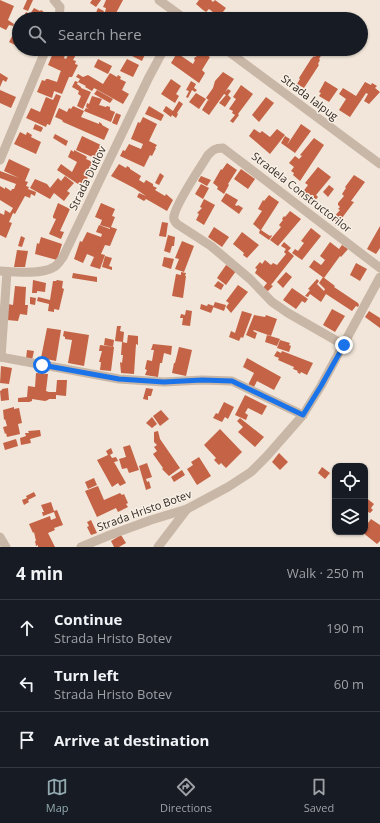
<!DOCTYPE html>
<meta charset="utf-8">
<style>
body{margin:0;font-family:"Open Sans",sans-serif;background:#20242c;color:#f1f3f6}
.controls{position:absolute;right:12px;bottom:12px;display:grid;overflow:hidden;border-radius:8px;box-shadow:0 1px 3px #0004}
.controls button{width:36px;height:36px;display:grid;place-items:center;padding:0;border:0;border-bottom:1px solid #363941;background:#171b24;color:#f1f3f6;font:20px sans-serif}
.stop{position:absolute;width:12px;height:12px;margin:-9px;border:3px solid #1a73e8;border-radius:50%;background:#fff}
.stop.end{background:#1a73e8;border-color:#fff;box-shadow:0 1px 4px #0008}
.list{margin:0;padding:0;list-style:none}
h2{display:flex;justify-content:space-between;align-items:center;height:52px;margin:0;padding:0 16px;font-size:17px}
h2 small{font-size:13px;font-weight:400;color:#9ea1a6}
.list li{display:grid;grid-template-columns:26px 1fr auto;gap:12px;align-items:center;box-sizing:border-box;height:56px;padding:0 16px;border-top:1px solid #363941}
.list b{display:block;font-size:15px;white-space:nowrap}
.list p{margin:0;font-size:13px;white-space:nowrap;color:#9ea1a6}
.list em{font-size:13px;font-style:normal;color:#9ea1a6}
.icon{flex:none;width:22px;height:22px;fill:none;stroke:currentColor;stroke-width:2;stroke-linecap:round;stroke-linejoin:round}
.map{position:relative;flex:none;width:380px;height:547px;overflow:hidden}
.search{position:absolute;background:#171b24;box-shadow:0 1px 3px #0004;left:12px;right:12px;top:12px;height:44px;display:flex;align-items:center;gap:10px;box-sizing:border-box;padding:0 14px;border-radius:22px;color:#9ea1a6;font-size:15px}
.sheet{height:220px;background:#171b24}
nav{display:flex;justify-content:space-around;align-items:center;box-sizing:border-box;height:56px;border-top:1px solid #363941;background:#171b24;font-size:11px;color:#9ea1a6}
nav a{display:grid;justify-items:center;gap:2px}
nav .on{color:#92aaae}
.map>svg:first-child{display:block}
.building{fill:#c46345}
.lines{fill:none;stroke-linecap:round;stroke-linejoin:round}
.minor{stroke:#c8b6a6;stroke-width:9}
.route{stroke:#1a73e8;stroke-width:5}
.labels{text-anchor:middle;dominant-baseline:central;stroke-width:3;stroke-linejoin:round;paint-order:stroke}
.street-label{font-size:11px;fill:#342b27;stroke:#f9f0e5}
</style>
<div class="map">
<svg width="380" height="547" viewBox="0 0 380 547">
<rect width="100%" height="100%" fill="#f1e6d9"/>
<g class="building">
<path d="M 0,0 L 14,6 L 8,20 L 14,24 L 13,26 L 9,25 L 6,30 L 0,27 Z"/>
<path d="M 27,0 L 33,0 L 28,11 L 23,9 Z"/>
<path d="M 92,0 L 101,0 L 96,7 L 90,3 Z"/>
<path d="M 106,0 L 123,0 L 114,17 L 113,16 L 111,19 L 104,16 L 106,8 L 103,7 Z"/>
<path d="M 199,0 L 211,0 L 213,2 L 215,0 L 226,8 L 219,17 L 209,9 L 206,12 L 203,10 L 196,4 Z"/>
<path d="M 34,8 L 40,11 L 41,10 L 44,12 L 43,13 L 51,17 L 50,19 L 23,18 L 26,12 L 30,14 Z"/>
<path d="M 98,8 L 104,11 L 101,17 L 95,15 Z"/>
<path d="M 66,12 L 74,15 L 73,19 L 63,19 Z"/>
<path d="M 15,31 L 19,33 L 19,43 L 17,46 L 9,42 Z"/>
<path d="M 75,49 L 79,49 L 73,60 L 76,61 L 75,64 L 78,65 L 72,77 L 69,77 L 62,94 L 54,91 L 52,98 L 37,92 L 42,80 L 45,81 L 46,79 L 48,79 L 57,82 L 60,73 L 61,71 L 48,65 L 53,53 L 56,55 L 59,52 L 65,55 L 64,58 L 66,59 L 70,51 L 74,53 Z"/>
<path d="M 133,49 L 138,52 L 139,50 L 142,51 L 143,49 L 147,50 L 142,61 L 130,55 Z"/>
<path d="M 200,51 L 210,57 L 202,70 L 205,73 L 199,83 L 171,63 L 177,53 L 193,64 L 195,60 L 194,59 L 195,57 L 196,57 Z"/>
<path d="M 318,52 L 322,54 L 319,59 L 320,60 L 318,64 L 319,65 L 304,88 L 297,84 L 300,79 L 299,78 L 311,59 L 314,56 L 315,57 Z"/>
<path d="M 98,59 L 112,66 L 108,74 L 94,67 Z"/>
<path d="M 127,59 L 139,65 L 133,77 L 120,71 Z"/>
<path d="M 223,72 L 234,79 L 225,92 L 228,89 L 231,91 L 228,95 L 231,98 L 225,107 L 219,103 L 226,95 L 224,94 L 209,115 L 202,110 L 208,100 L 210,101 L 206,98 L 213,88 L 215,81 Z"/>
<path d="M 0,73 L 8,78 L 6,82 L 3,80 L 0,87 Z"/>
<path d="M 110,73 L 117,77 L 118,75 L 121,77 L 120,79 L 126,82 L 122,90 L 129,94 L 123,104 L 94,88 L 92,91 L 85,87 L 86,86 L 78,82 L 80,79 L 76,77 L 78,74 L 83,77 L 88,75 L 103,84 Z"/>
<path d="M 171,79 L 181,86 L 176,94 L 179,96 L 175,103 L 161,94 Z"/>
<path d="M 75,81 L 78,82 L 77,84 L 81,87 L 81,88 L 91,92 L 83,109 L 77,106 L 81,96 L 78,94 L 79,91 L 72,87 Z"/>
<path d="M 191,81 L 196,84 L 194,88 L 197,90 L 195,92 L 192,90 L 188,98 L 186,97 L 189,91 L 186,90 Z"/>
<path d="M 325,81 L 338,89 L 329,102 L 319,96 L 321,93 L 319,92 Z"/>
<path d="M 365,82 L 371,85 L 372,83 L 377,86 L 375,88 L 380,92 L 369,104 L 364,101 L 368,94 L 366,93 L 350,117 L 339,110 L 346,99 L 339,94 L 343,88 L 356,96 Z"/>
<path d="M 241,85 L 253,94 L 238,114 L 239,115 L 233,123 L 230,121 L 235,115 L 232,113 L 233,111 L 229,109 L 236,99 L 233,97 Z"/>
<path d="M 0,90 L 16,97 L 11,108 L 0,103 Z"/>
<path d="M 97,90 L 113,99 L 110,103 L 94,94 Z"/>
<path d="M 196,93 L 206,99 L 199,109 L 189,102 Z"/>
<path d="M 56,94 L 61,96 L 50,125 L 47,124 L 46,127 L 26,118 L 31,108 L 40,112 L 46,97 L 53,100 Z"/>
<path d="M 92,96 L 102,99 L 99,105 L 106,107 L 107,106 L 110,107 L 110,110 L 115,112 L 111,122 L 84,111 L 86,108 L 89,109 L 86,107 L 87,103 L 89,104 Z"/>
<path d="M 266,97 L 274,103 L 259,122 L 252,115 Z"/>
<path d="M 179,101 L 183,104 L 177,113 L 178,114 L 176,118 L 172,115 L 171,117 L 163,111 L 166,106 L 173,111 Z"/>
<path d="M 73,106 L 84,111 L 81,117 L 99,124 L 99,122 L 102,124 L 102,125 L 109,129 L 104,140 L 63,122 L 62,120 L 55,117 L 59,108 L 67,112 L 69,108 L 71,109 Z"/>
<path d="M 149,106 L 164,115 L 161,121 L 145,114 Z"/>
<path d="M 116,113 L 121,115 L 117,125 L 112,123 Z"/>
<path d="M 143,117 L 157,124 L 149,141 L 157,145 L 155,148 L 156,148 L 152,156 L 150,155 L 144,167 L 120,156 L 123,150 L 125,151 L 129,144 L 141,149 L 143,144 L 131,139 L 138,122 L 140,123 Z"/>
<path d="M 35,124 L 42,127 L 43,128 L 41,132 L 33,129 Z"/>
<path d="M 301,124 L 311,131 L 295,153 L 281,143 L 285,136 L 290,139 L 287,145 Z"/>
<path d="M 254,129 L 260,133 L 262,131 L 270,137 L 277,129 L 285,135 L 270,154 L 249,136 Z"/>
<path d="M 20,132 L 26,135 L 27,132 L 32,135 L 31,137 L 41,142 L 36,154 L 14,144 Z"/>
<path d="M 55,134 L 68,141 L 66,146 L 53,138 Z"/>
<path d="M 82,136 L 103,146 L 97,159 L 76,150 Z"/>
<path d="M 314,138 L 324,145 L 300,181 L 293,175 L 294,173 L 291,171 L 294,167 L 289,163 L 295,156 L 299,159 L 302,156 L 300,155 Z"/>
<path d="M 71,150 L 74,152 L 74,150 L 84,155 L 87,157 L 86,159 L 95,163 L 86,181 L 81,186 L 57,170 L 61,164 L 72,172 L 77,162 L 68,157 Z"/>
<path d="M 9,159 L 30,169 L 25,181 L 28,182 L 26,186 L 29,187 L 28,189 L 36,192 L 35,196 L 31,194 L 30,198 L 25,196 L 15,214 L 13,213 L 9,222 L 12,223 L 6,238 L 0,235 L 0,213 L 4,215 L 5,210 L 10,213 L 13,208 L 0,200 L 0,186 L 5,189 L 5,187 L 11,191 L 12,189 L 14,189 L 16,184 L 0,178 L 0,171 L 19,178 L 4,171 Z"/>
<path d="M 227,163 L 237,170 L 228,184 L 229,185 L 224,194 L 217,189 L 218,187 L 213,183 L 221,169 L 222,170 Z"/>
<path d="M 119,164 L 126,168 L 127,166 L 130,168 L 130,169 L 141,176 L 139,180 L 144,183 L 146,180 L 153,184 L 153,186 L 157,188 L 155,190 L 165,196 L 166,194 L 173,200 L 167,211 L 146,199 L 144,201 L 137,197 L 139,193 L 146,196 L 134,188 L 111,176 Z"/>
<path d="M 318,167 L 331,177 L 316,195 L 318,197 L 312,204 L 305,198 L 303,200 L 299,197 L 308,185 L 305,183 Z"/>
<path d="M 241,169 L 255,179 L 248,189 L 234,179 Z"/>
<path d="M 160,173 L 164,176 L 159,185 L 155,183 Z"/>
<path d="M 354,175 L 365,182 L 351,201 L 354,202 L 336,226 L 334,224 L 336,222 L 333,218 L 340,210 L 338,209 L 340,207 L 338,205 L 338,203 L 344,196 L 342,194 L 346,188 L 345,187 Z"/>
<path d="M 65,176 L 74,183 L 67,191 L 70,193 L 64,201 L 54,193 L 50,199 L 30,188 L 35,179 L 47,184 L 50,188 L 58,178 L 61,181 Z"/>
<path d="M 201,176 L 211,180 L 207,186 L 198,181 Z"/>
<path d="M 201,184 L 209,188 L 203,199 L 195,194 Z"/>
<path d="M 329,185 L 334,189 L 328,197 L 323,192 Z"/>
<path d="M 226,193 L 238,200 L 235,205 L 237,206 L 238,205 L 243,208 L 239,214 L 221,201 Z"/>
<path d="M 269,195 L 279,202 L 261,230 L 270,236 L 271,235 L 272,236 L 269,240 L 259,233 L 260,230 L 253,224 L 262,211 L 258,209 L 263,200 L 264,201 Z"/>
<path d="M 204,199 L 215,205 L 204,225 L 196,220 L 199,214 L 197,213 L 202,208 L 200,207 Z"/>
<path d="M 58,203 L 70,209 L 60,231 L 64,232 L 61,239 L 49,234 L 56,219 L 53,218 L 53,216 Z"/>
<path d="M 101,203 L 115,209 L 112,216 L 115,217 L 111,227 L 117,229 L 110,246 L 105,245 L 101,254 L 105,255 L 100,269 L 90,266 L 94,257 L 87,254 L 83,263 L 74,259 L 80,241 L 82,242 L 87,232 L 101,237 L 102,234 L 96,232 L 99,225 L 110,229 L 110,228 L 100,225 L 102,220 L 95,217 Z"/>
<path d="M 290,211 L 301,219 L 278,246 L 270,240 L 281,227 L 279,225 L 283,220 L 282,219 L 284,216 L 285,217 Z"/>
<path d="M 162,222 L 168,223 L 166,237 L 159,236 Z"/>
<path d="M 380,226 L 380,248 L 376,254 L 367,249 Z"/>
<path d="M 214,227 L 229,237 L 222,247 L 208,237 Z"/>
<path d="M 311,228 L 321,236 L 302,260 L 292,253 L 295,249 L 298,251 L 304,243 L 301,241 Z"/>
<path d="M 242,232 L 259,245 L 247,258 L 243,255 L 244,253 L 233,244 Z"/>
<path d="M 168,235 L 175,237 L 174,246 L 172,246 L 170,253 L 164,251 Z"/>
<path d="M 21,236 L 25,238 L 22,247 L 18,246 Z"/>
<path d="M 41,237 L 62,244 L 57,260 L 35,254 L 37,243 L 39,244 Z"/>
<path d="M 182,241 L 194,246 L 184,272 L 175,269 L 179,259 L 175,258 Z"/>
<path d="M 284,242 L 291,248 L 288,251 L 294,256 L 271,285 L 273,286 L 268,291 L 263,288 L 267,283 L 255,273 L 257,269 L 255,268 L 260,262 L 262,264 L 265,260 L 271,265 L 273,263 L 277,265 L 286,254 L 284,252 L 286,249 L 281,246 Z"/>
<path d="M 330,242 L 339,249 L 342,245 L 348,249 L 341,257 L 340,256 L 324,278 L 309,267 L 314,260 L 321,265 L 322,264 L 325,260 L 320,256 Z"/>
<path d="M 17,250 L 28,251 L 25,267 L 14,267 Z"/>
<path d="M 105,256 L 112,258 L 109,266 L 112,267 L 112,270 L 102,267 Z"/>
<path d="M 164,257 L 174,259 L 171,269 L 162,266 Z"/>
<path d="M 356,263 L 367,269 L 360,281 L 350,275 Z"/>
<path d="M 226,265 L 236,271 L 226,285 L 217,278 Z"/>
<path d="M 181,272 L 186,273 L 185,276 L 186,276 L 183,298 L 172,296 L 176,274 L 181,275 Z"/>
<path d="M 286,272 L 292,277 L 283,288 L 277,282 Z"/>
<path d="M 73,273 L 97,277 L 97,282 L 72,278 Z"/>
<path d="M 323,277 L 335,286 L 334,287 L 358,303 L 359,305 L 358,307 L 356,306 L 352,311 L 326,294 L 321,302 L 310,294 L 308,297 L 305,296 L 310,290 L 308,289 L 317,279 L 319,281 L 312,291 L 317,284 L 324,291 L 325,289 L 319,283 Z"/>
<path d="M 33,280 L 46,283 L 45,292 L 37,291 L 37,293 L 32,293 Z"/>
<path d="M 57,280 L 63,281 L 62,288 L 64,289 L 59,310 L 54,309 L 54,312 L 48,311 L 49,304 L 37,301 L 38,297 L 50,300 L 53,281 L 56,281 Z"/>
<path d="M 218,281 L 224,285 L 221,290 L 214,286 Z"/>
<path d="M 238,285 L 248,292 L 231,313 L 226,307 L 229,303 L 226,301 Z"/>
<path d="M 15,286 L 26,287 L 25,305 L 28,305 L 27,315 L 20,314 L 18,321 L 7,320 L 8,304 L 13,305 Z"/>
<path d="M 292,288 L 308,299 L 305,303 L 302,301 L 296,309 L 283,300 Z"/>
<path d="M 30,297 L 36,298 L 35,305 L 30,304 Z"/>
<path d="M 215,302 L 226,305 L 224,311 L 213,307 Z"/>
<path d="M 201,304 L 207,306 L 208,304 L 214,306 L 211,313 L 200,309 Z"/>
<path d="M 332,309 L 345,316 L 335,332 L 323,325 Z"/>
<path d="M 186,310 L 192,311 L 190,326 L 182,325 L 183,318 L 180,318 L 181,314 L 185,315 Z"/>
<path d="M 242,311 L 252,314 L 243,338 L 241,337 L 239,341 L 229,337 L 231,331 L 235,333 Z"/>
<path d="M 369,311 L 380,318 L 380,328 L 365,317 Z"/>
<path d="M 254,315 L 265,317 L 266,315 L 277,319 L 271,336 L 254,330 L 253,331 L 257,333 L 255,339 L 246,335 Z"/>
<path d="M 117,326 L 121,326 L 120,331 L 124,332 L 123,342 L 115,341 Z"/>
<path d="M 47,328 L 61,330 L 56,361 L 41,358 Z"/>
<path d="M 64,331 L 89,335 L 84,366 L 68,363 L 72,340 L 65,339 L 65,337 L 63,336 Z"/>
<path d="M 128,335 L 138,336 L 138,345 L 136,344 L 134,374 L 121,373 L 120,362 L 122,363 L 123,355 L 121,355 L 122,342 L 127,343 Z"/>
<path d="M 267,335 L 280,339 L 277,346 L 265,342 Z"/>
<path d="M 105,338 L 114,340 L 113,347 L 104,345 Z"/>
<path d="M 280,340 L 290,343 L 289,345 L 291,346 L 289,352 L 277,348 Z"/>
<path d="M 153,344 L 172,346 L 171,355 L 164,353 L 162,363 L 160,363 L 158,377 L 145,375 L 147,370 L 145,369 L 147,360 L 152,361 L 154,350 L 151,350 Z"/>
<path d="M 100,345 L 114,347 L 111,371 L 100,370 L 101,362 L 99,362 L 102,351 L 99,351 Z"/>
<path d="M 179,347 L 192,350 L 186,376 L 172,373 L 174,363 L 175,363 Z"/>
<path d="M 27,350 L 34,351 L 32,360 L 26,359 Z"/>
<path d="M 277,351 L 281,353 L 282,351 L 313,363 L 307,375 L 301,372 L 300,374 L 297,372 L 298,371 L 293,369 L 294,367 L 278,360 L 279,358 L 274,356 Z"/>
<path d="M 247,358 L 281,377 L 274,390 L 257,381 L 254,387 L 248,385 L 254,373 L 243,367 Z"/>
<path d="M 1,366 L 12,368 L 9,384 L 0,383 Z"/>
<path d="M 36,373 L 48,374 L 46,391 L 49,392 L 56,392 L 57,380 L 67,380 L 66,396 L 56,395 L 56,399 L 49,399 L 48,400 L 45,401 L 32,399 L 32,401 L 29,402 L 18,402 L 18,398 L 27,397 L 28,386 L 35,387 Z"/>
<path d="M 8,388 L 9,400 L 1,401 L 0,391 L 2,390 L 2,389 Z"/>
<path d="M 146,388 L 153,389 L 151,396 L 148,396 L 148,400 L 143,399 Z"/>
<path d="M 245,395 L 267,406 L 262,415 L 248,408 L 245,413 L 248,415 L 246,420 L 235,415 Z"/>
<path d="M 224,402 L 234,407 L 228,419 L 225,417 L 222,422 L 213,418 L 216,413 L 218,414 Z"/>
<path d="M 14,407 L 14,409 L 19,408 L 22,423 L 18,424 L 20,434 L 7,437 L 6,433 L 5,434 L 3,427 L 7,426 L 5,419 L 4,420 L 3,410 Z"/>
<path d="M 161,410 L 169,419 L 160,426 L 153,416 Z"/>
<path d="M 152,417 L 157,424 L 152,428 L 146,423 Z"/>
<path d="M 240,418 L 264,437 L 255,447 L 238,432 L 243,427 L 237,421 Z"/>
<path d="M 220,429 L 242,452 L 226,468 L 221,463 L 219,465 L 214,460 L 216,458 L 204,445 Z"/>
<path d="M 40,430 L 41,436 L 30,439 L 31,443 L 21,445 L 20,438 L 26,436 L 25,433 L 29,433 L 28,431 Z"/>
<path d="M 158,431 L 160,439 L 180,468 L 169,476 L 162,469 L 163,468 L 153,454 L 157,451 L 154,447 L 157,445 L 154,442 L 154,432 Z"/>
<path d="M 16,439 L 18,446 L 5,450 L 3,443 Z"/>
<path d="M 130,445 L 139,470 L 129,473 L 127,468 L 122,469 L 119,459 L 126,457 L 123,447 Z"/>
<path d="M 111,448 L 113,453 L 110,455 L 112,458 L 116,457 L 118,461 L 114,462 L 126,483 L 120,486 L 118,483 L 112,487 L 97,460 L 108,455 L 106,451 Z"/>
<path d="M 279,453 L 288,462 L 280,470 L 272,462 Z"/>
<path d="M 199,457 L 211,476 L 197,485 L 187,469 L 193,465 L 191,462 Z"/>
<path d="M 147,463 L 152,477 L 146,479 L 147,482 L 149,481 L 151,488 L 146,490 L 139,466 Z"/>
<path d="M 322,467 L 330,473 L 325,479 L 318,473 Z"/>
<path d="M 182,470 L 185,475 L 174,482 L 171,477 Z"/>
<path d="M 94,478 L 97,485 L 88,489 L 85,482 Z"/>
<path d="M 98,486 L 104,500 L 120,493 L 122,495 L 124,494 L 128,503 L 126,504 L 128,507 L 118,512 L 116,508 L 97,517 L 85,491 Z"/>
<path d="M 34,492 L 36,496 L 28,500 L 29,502 L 24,505 L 22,500 L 27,498 L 26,496 Z"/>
<path d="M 365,497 L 374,504 L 371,508 L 373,510 L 370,513 L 365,510 Z"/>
<path d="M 51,502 L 54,511 L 57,510 L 63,525 L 54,528 L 55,530 L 48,533 L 55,547 L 38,547 L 38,545 L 36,546 L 35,541 L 36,541 L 34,532 L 33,533 L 29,524 L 50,516 L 51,520 L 56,518 L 54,512 L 43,516 L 42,512 L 44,512 L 41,505 Z"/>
<path d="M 371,519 L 380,525 L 380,541 L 377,544 L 362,532 L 365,532 L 365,521 L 368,523 Z"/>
<path d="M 91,520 L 97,533 L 91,535 L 87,527 L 89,526 L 87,522 Z"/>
<path d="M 121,535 L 126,543 L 119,547 L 114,547 L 111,541 Z"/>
</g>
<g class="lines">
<g class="minor">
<path d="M 54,0 L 60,7 L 59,19"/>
<path d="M 159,0 L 185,19"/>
<path d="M 225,49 L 380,164"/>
<path d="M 0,160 L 46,49"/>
<path d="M 0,271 C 14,272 42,275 54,267 C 58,265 60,261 63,257 L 149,77 L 164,49"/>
<path d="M 344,345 L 288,313 L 272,302 L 250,279 L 211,246 L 177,224 C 175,222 173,219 174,216 C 176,203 200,168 208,155 C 213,150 215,148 223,148 L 380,268"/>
<path d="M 0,357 L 119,379 L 164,382 L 202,380 L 232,381 L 303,415"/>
<path d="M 1,357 L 7,272"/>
<path d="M 0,537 L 6,547"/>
<path d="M 81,547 L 110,535 L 151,520 L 187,509 L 228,487 L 251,472 L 267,456 L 303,415 L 321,386 L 380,277"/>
<path d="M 158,547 L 187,509"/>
</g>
</g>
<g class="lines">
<path class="route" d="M 42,365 L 119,379 L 164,382 L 202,380 L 232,381 L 303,415 L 321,386 L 344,345"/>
</g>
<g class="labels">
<g class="street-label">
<text transform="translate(310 97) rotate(37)">Strada Ialpug</text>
<text transform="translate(87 178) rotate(-64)">Strada Dutlov</text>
<text transform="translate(302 192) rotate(38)">Stradela Constructorilor</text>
<text transform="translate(144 510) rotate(-20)">Strada Hristo Botev</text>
</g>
</g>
</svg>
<div class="controls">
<button><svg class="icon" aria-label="locate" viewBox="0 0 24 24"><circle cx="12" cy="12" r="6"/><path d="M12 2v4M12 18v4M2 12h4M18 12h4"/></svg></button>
<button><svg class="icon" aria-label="layers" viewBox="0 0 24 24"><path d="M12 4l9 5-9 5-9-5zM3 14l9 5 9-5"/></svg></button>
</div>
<div class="stop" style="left:42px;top:365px"></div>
<div class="stop end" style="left:344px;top:345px"></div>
<div class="search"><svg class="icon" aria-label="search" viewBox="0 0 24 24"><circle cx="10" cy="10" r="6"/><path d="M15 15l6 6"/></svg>Search here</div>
</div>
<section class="sheet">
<h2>4 min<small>Walk · 250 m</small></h2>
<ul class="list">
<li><svg class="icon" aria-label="ahead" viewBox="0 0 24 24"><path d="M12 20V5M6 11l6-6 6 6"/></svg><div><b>Continue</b><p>Strada Hristo Botev</p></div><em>190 m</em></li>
<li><svg class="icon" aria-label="left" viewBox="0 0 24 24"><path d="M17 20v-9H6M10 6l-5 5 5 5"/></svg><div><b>Turn left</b><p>Strada Hristo Botev</p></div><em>60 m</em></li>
<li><svg class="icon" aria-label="arrive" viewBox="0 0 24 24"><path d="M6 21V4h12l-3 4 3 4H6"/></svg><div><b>Arrive at destination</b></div></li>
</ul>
</section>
<nav>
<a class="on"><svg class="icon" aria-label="map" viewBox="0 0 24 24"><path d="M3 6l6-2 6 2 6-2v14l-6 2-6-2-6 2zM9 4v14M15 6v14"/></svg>Map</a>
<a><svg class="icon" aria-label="directions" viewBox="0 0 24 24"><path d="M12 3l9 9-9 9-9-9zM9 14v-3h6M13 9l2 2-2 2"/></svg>Directions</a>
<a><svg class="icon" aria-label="saved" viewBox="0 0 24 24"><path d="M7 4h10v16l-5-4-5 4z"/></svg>Saved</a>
</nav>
